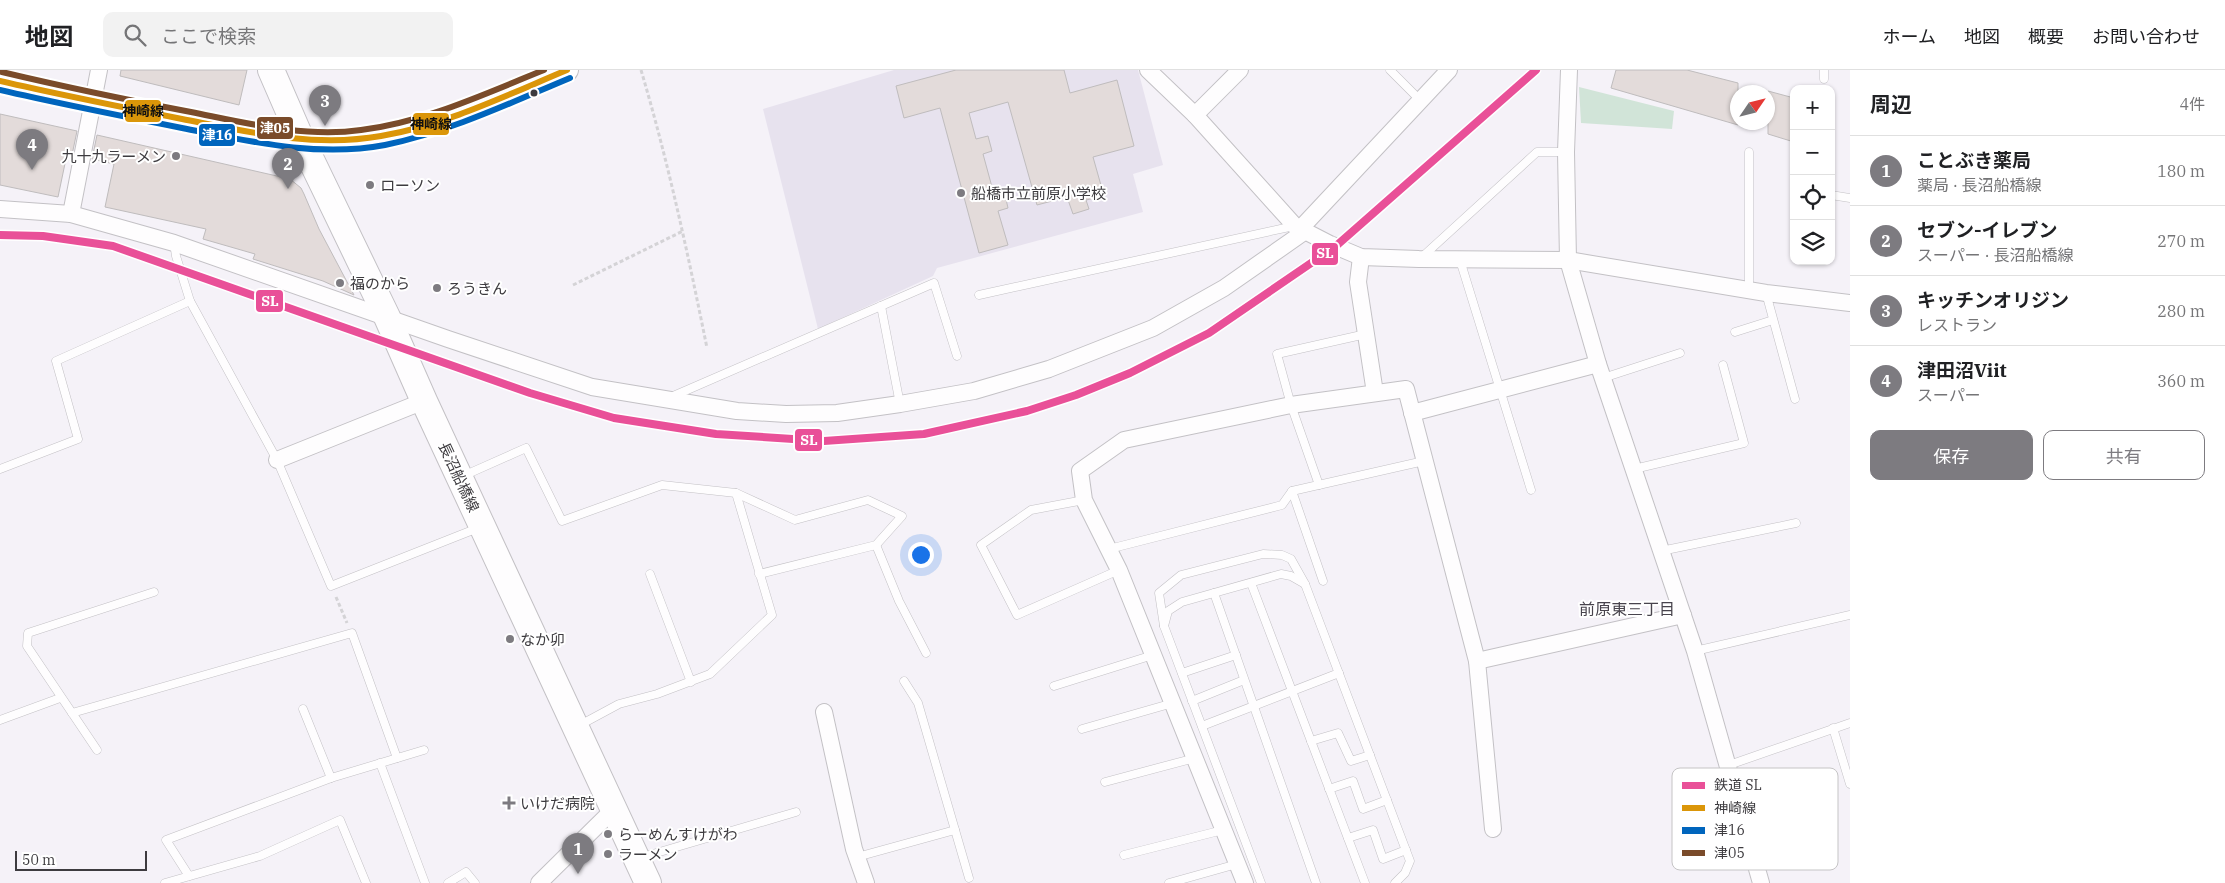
<!DOCTYPE html>
<html lang="ja">
<meta charset="utf-8">
<style>
body{margin:0;font-family:"IBM Plex Serif","Noto Sans JP",serif;background:#f2f2f2;color:#202124}
.controls{position:absolute;right:15px;top:15px;display:grid;overflow:hidden;border-radius:10px;box-shadow:0 1px 4px #0004}
.controls button{width:45px;height:45px;display:grid;place-items:center;padding:0;border:0;border-bottom:1px solid #e0e0e0;background:#fff;color:#202124;font:25px sans-serif}
.compass{position:absolute;left:1730px;top:15px;width:45px;height:45px;border-radius:50%;background:#fff;box-shadow:0 1px 4px #0004;rotate:55deg}
.scale{position:absolute;left:15px;bottom:12px;width:132px;box-sizing:border-box;padding-left:5px;border:2px solid #3d3b3f;border-top:0;font-size:14px;line-height:18px;white-space:nowrap;color:#3d3b3f;-webkit-text-stroke:4px #fff;paint-order:stroke}
.you{position:absolute;left:920px;top:484px;width:18px;height:18px;margin:-12px;border:4px solid #fff;border-radius:50%;background:#1a73e8;box-shadow:0 0 0 8px #1a73e833}
.badge{display:grid;place-items:center;width:32px;height:32px;border-radius:50%;background:#7d7b80;color:#fff;font-size:16px;font-weight:700}
.pin{position:absolute;translate:-50% -41px;filter:drop-shadow(0 1px 2px #0008)}
.pin::after{content:'';position:absolute;top:26px;width:18px;height:15px;background:inherit;clip-path:polygon(0 0,100% 0,50% 100%)}
.list{margin:0;padding:0;list-style:none}
h2{display:flex;justify-content:space-between;align-items:center;height:65px;margin:0;padding:0 20px;font-size:21px}
h2 small{font-size:16px;font-weight:400;color:#757577}
.list li{display:grid;grid-template-columns:32px 1fr auto;gap:15px;align-items:center;box-sizing:border-box;height:70px;padding:0 20px;border-top:1px solid #e0e0e0}
.list b{display:block;font-size:19px;white-space:nowrap}
.list p{margin:0;font-size:16px;white-space:nowrap;color:#757577}
.list em{font-size:16px;font-style:normal;color:#757577}
.actions{display:flex;gap:10px;padding:15px 20px}
.actions a{flex:1;padding:11px 0;border:1px solid #7d7b80;border-radius:10px;text-align:center;font-size:18px;color:#7d7b80}
.actions .main{background:#7d7b80;color:#fff}
.icon{flex:none;width:28px;height:28px;fill:none;stroke:currentColor;stroke-width:2;stroke-linecap:round;stroke-linejoin:round}
.map{position:relative;flex:none;width:1850px;height:813px;overflow:hidden}
header{display:flex;align-items:center;gap:30px;box-sizing:border-box;height:70px;padding:0 25px;background:#fff;border-bottom:1px solid #e0e0e0}
header strong{font-size:24px}
nav{display:flex;gap:28px;margin-inline-start:auto;font-size:18px}
.search{width:350px;height:45px;background:#f2f2f2;display:flex;align-items:center;gap:12px;box-sizing:border-box;padding:0 18px;border-radius:10px;color:#757577;font-size:19px}
main{display:flex}
aside{flex:1;background:#fff}
.map>svg:first-child{display:block}
.built{fill:#e7e2ee}
.green{fill:#d1e4d8}
.building{fill:#e3dbda;stroke:#bfbcbd}
.lines{fill:none;stroke-linecap:round;stroke-linejoin:round}
.lane-casing{stroke:#c3c1c5;stroke-width:9}
.street-casing{stroke:#c3c1c5;stroke-width:18}
.secondary-casing{stroke:#c3c1c5;stroke-width:24}
.primary-casing{stroke:#c3c1c5;stroke-width:28}
.path{stroke:#d4d3d6;stroke-width:3;stroke-dasharray:4 2.5;stroke-linecap:butt}
.lane{stroke:#fefdfe;stroke-width:8}
.street{stroke:#fefdfe;stroke-width:16}
.secondary{stroke:#fefdfe;stroke-width:22}
.primary{stroke:#fefdfe;stroke-width:26}
.bus-1-casing{stroke:#fff;stroke-width:10}
.bus-2-casing{stroke:#fff;stroke-width:10}
.bus-3-casing{stroke:#fff;stroke-width:10}
.bus-1{stroke:#db9609;stroke-width:6}
.bus-2{stroke:#0065bd;stroke-width:6}
.bus-3{stroke:#7a4b2a;stroke-width:6}
.rail-1-casing{stroke:#fff;stroke-width:11}
.rail-1{stroke:#e95098;stroke-width:8}
.bus-dot{fill:#3d3b3f;stroke:#fff;stroke-width:2}
.poi-dot{fill:#7d7b80;stroke:#fff;stroke-width:2}
.labels{text-anchor:middle;dominant-baseline:central;stroke-width:4;stroke-linejoin:round;paint-order:stroke}
.poi-label{font-size:15px;fill:#3d3b3f;stroke:#fff;text-anchor:start}
.street-label{font-size:15px;fill:#3d3b3f;stroke:#fff}
.neighbourhood-label{font-size:16px;fill:#48444d;stroke:#fff}
.key{fill:#fff;stroke:#c5c4c5;stroke-width:1}
.key-label{font-size:14px;fill:#3d3b3f}
.line-badge{stroke:#fff;stroke-width:2}
.badge-label{font-size:14px;text-anchor:middle;font-weight:bold;fill:#fff}
.pale-badge-label{font-size:14px;text-anchor:middle;font-weight:bold;fill:#111}
</style>
<header>
<strong>地図</strong>
<div class="search"><svg class="icon" aria-label="search" viewBox="0 0 24 24"><circle cx="10" cy="10" r="6"/><path d="M15 15l6 6"/></svg>ここで検索</div>
<nav><a>ホーム</a><a>地図</a><a>概要</a><a>お問い合わせ</a></nav>
</header>
<main>
<div class="map">
<svg width="1850" height="813" viewBox="0 0 1850 813">
<rect width="100%" height="100%" fill="#f5f2f8"/>
<path class="built" d="M 894,0 L 1138,0 L 1163,95 L 1133,104 L 1143,142 L 937,198 L 933,206 L 818,259 L 763,39 Z"/>
<path class="green" d="M 1579,17 L 1674,41 L 1672,59 L 1581,53 Z"/>
<g class="building">
<path d="M 121,0 L 247,0 L 239,35 L 120,6 Z"/>
<path d="M 956,0 L 1064,0 L 1070,23 L 1117,10 L 1134,76 L 1093,87 L 1104,126 L 1086,130 L 1089,139 L 1073,144 L 1067,127 L 1037,135 L 1008,32 L 969,43 L 976,69 L 988,66 L 992,81 L 983,84 L 995,128 L 1005,125 L 1008,138 L 998,141 L 1008,175 L 979,183 L 940,38 L 904,48 L 896,16 Z"/>
<path d="M 1616,0 L 1687,0 L 1738,13 L 1738,55 L 1611,18 Z"/>
<path d="M 1768,21 L 1794,28 L 1794,72 L 1768,64 Z"/>
<path d="M 0,44 L 77,61 L 72,85 L 67,84 L 58,127 L 0,115 Z"/>
<path d="M 97,65 L 290,109 L 301,118 L 304,124 L 319,159 L 354,225 L 323,211 L 253,189 L 255,184 L 203,169 L 206,159 L 105,137 L 114,94 L 92,89 Z"/>
</g>
<g class="lines">
<defs>
<g id="lane">
<path d="M 1390,0 L 1420,30"/>
<path d="M 1824,0 L 1824,9"/>
<path d="M 1831,125 L 1850,128"/>
<path d="M 174,173 L 176,186 L 190,231 L 277,390 L 331,516 L 478,458"/>
<path d="M 1421,188 L 1537,82 L 1566,82"/>
<path d="M 1460,190 L 1531,420"/>
<path d="M 1749,218 L 1749,82"/>
<path d="M 1766,223 L 1795,329"/>
<path d="M 979,225 L 1294,156"/>
<path d="M 881,236 L 900,334"/>
<path d="M 1735,262 L 1773,250"/>
<path d="M 1603,308 L 1680,283"/>
<path d="M 671,327 L 934,213 L 957,286"/>
<path d="M 0,399 L 78,369 L 56,291 L 190,231"/>
<path d="M 1634,399 L 1744,373 L 1723,295"/>
<path d="M 463,406 L 526,378 L 562,451 L 662,415 L 736,423 L 795,450 L 868,430 L 902,446 L 876,475 L 759,504"/>
<path d="M 1319,415 L 1291,335 L 1277,284 L 1366,264"/>
<path d="M 1292,421 L 1323,511"/>
<path d="M 1084,430 L 1031,440 L 981,475 L 1017,545 L 1119,500"/>
<path d="M 876,475 L 899,531 L 926,583"/>
<path d="M 1109,479 L 1282,435 L 1292,421 L 1424,391"/>
<path d="M 1661,481 L 1796,453"/>
<path d="M 650,504 L 691,612"/>
<path d="M 1251,513 L 1365,813"/>
<path d="M 1214,523 L 1316,813"/>
<path d="M 1164,556 L 1159,523 L 1181,505 L 1263,484 L 1282,485 L 1291,489 L 1305,514 L 1410,791 L 1405,803 L 1395,813"/>
<path d="M 1695,581 L 1850,545"/>
<path d="M 1182,603 L 1236,585"/>
<path d="M 904,611 L 918,633 L 969,808"/>
<path d="M 1054,616 L 1153,585"/>
<path d="M 1192,631 L 1244,610"/>
<path d="M 303,639 L 331,708"/>
<path d="M 72,643 L 352,563 L 397,688"/>
<path d="M 0,650 L 60,628"/>
<path d="M 580,655 L 619,634 L 657,624 L 710,604 L 772,545 L 736,423"/>
<path d="M 1202,656 L 1339,603"/>
<path d="M 1833,658 L 1850,714"/>
<path d="M 1082,659 L 1173,633"/>
<path d="M 1311,671 L 1338,663 L 1351,691 L 1370,685"/>
<path d="M 97,680 L 27,576 L 28,563 L 154,522"/>
<path d="M 380,693 L 425,813"/>
<path d="M 1729,695 L 1850,653"/>
<path d="M 1105,712 L 1195,688"/>
<path d="M 1329,719 L 1353,711 L 1363,739 L 1387,730"/>
<path d="M 1348,768 L 1373,760 L 1383,789 L 1406,780"/>
<path d="M 1124,785 L 1223,760"/>
<path d="M 857,787 L 955,760"/>
<path d="M 639,788 L 796,742"/>
<path d="M 189,806 L 166,770 L 331,708 L 424,680"/>
<path d="M 165,813 L 260,786 L 340,750 L 366,813"/>
<path d="M 448,813 L 466,802 L 475,813"/>
<path d="M 1169,813 L 1237,794"/>
<path d="M 1261,813 L 1164,556 L 1168,541 L 1182,532 L 1281,504 L 1291,506 L 1305,514"/>
</g>
<g id="street">
<path d="M 1148,0 L 1195,45 L 1295,156 L 1330,174 L 1361,187 L 1419,189 L 1568,190 L 1766,223 L 1850,233"/>
<path d="M 1569,0 L 1566,82 L 1568,190 L 1598,294 L 1695,581 L 1761,813"/>
<path d="M 1195,45 L 1240,0"/>
<path d="M 0,139 L 71,144 L 174,173 L 448,269 L 592,317 L 737,341 L 786,344 L 837,343 L 900,334 L 974,321 L 1049,299 L 1153,258 L 1224,218 L 1304,162"/>
<path d="M 71,144 L 99,0"/>
<path d="M 1300,159 L 1449,0"/>
<path d="M 1361,187 L 1358,212 L 1375,323"/>
<path d="M 1412,343 L 1598,294"/>
<path d="M 277,390 L 424,331"/>
<path d="M 1477,591 L 1683,545"/>
<path d="M 824,642 L 854,779 L 866,813"/>
<path d="M 539,813 L 613,740"/>
<path d="M 1245,813 L 1119,500 L 1084,430 L 1080,401 L 1124,370 L 1291,335 L 1406,319 L 1477,591 L 1493,759"/>
</g>
<path id="secondary" d="M 0,11 C 61,25 123,38 185,50 C 246,62 320,79 383,66 C 447,53 507,24 567,0"/>
<path id="primary" d="M 271,0 L 301,69 L 387,247 L 424,331 L 648,813"/>
</defs>
<use href="#lane" class="lane-casing"/>
<use href="#street" class="street-casing"/>
<use href="#secondary" class="secondary-casing"/>
<use href="#primary" class="primary-casing"/>
<g class="path">
<path d="M 641,0 C 668,91 688,184 707,278"/>
<path d="M 573,215 L 683,161"/>
<path d="M 336,527 L 347,553"/>
</g>
<use href="#lane" class="lane"/>
<use href="#street" class="street"/>
<use href="#secondary" class="secondary"/>
<use href="#primary" class="primary"/>
<defs>
<path id="bus-1" d="M 0,11 C 60,25 121,37 182,49 C 248,62 314,78 381,66 C 446,55 507,25 567,0"/>
<path id="bus-2" d="M 0,20 C 60,34 121,46 182,58 C 248,71 317,88 385,75 C 449,62 510,33 570,8"/>
<path id="bus-3" d="M 2,2 C 65,17 128,30 191,42 C 246,53 305,68 361,60 C 425,52 484,24 544,0"/>
</defs>
<use href="#bus-1" class="bus-1-casing"/>
<use href="#bus-2" class="bus-2-casing"/>
<use href="#bus-3" class="bus-3-casing"/>
<use href="#bus-1" class="bus-1"/>
<use href="#bus-2" class="bus-2"/>
<use href="#bus-3" class="bus-3"/>
<defs>
<path id="rail-1" d="M 0,165 L 43,166 L 113,176 L 530,323 L 614,348 L 716,364 L 824,371 L 924,364 L 1027,341 L 1076,325 L 1130,303 L 1209,263 L 1336,176 L 1536,0"/>
</defs>
<use href="#rail-1" class="rail-1-casing"/>
<use href="#rail-1" class="rail-1"/>
</g>
<circle class="bus-dot" cx="534" cy="23" r="4.5"/>
<g class="poi-dot">
<circle cx="176" cy="86" r="5"/>
<circle cx="370" cy="115" r="5"/>
<circle cx="961" cy="123" r="5"/>
<circle cx="340" cy="213" r="5"/>
<circle cx="437" cy="218" r="5"/>
<circle cx="510" cy="569" r="5"/>
<path d="M506.5 725.5h5v5h5v5h-5v5h-5v-5h-5v-5h5z"/>
<circle cx="608" cy="764" r="5"/>
<circle cx="608" cy="784" r="5"/>
</g>
<g class="labels">
<g class="poi-label">
<text x="166" y="86" text-anchor="end">九十九ラーメン</text>
<text x="380" y="115">ローソン</text>
<text x="971" y="123">船橋市立前原小学校</text>
<text x="350" y="213">福のから</text>
<text x="447" y="218">ろうきん</text>
<text x="520" y="569">なか卯</text>
<text x="520" y="733">いけだ病院</text>
<text x="618" y="764">らーめんすけがわ</text>
<text x="618" y="784">ラーメン</text>
</g>
<g class="street-label">
<text transform="translate(459 407) rotate(65)">長沼船橋線</text>
</g>
<g class="neighbourhood-label">
<text x="1627" y="539">前原東三丁目</text>
</g>
</g>
<rect x="1672" y="698" width="166" height="102" rx="8" class="key"/>
<rect x="1682" y="712" width="23" height="7" fill="#e95098"/>
<rect x="1682" y="735" width="23" height="6" fill="#db9609"/>
<rect x="1682" y="757" width="23" height="7" fill="#0065bd"/>
<rect x="1682" y="780" width="23" height="6" fill="#7a4b2a"/>
<g class="key-label">
<text x="1714" y="720">鉄道 SL</text>
<text x="1714" y="743">神崎線</text>
<text x="1714" y="765">津16</text>
<text x="1714" y="788">津05</text>
</g>
<g class="line-badge">
<rect x="124" y="29" width="38" height="24" rx="5" fill="#db9609"/>
<rect x="412" y="42" width="38" height="24" rx="5" fill="#db9609"/>
<rect x="256" y="46" width="38" height="24" rx="5" fill="#7a4b2a"/>
<rect x="198" y="53" width="38" height="24" rx="5" fill="#0065bd"/>
<rect x="1311" y="172" width="28" height="24" rx="5" fill="#e95098"/>
<rect x="255" y="219" width="29" height="24" rx="5" fill="#e95098"/>
<rect x="794" y="358" width="29" height="24" rx="5" fill="#e95098"/>
</g>
<g class="badge-label">
<text x="275" y="63">津05</text>
<text x="217" y="70">津16</text>
<text x="1325" y="188">SL</text>
<text x="270" y="236">SL</text>
<text x="809" y="375">SL</text>
</g>
<g class="pale-badge-label">
<text x="143" y="46">神崎線</text>
<text x="431" y="59">神崎線</text>
</g>
</svg>
<div class="controls">
<button>+</button>
<button>−</button>
<button><svg class="icon" aria-label="locate" viewBox="0 0 24 24"><circle cx="12" cy="12" r="6"/><path d="M12 2v4M12 18v4M2 12h4M18 12h4"/></svg></button>
<button><svg class="icon" aria-label="layers" viewBox="0 0 24 24"><path d="M12 4l9 5-9 5-9-5zM3 14l9 5 9-5"/></svg></button>
</div>
<svg class="compass" viewBox="-18 -18 36 36"><path d="M0-13l5 13h-10z" fill="#e53935"/><path d="M0 13l5-13h-10z" fill="#757577"/></svg>
<div class="scale">50 m</div>
<div class="you"></div>
<div class="pin badge" style="left:578px;top:804px">1</div>
<div class="pin badge" style="left:288px;top:119px">2</div>
<div class="pin badge" style="left:325px;top:56px">3</div>
<div class="pin badge" style="left:32px;top:100px">4</div>
</div>
<aside>
<h2>周辺<small>4件</small></h2>
<ul class="list">
<li><span class="badge">1</span><div><b>ことぶき薬局</b><p>薬局 · 長沼船橋線</p></div><em>180 m</em></li>
<li><span class="badge">2</span><div><b>セブン-イレブン</b><p>スーパー · 長沼船橋線</p></div><em>270 m</em></li>
<li><span class="badge">3</span><div><b>キッチンオリジン</b><p>レストラン</p></div><em>280 m</em></li>
<li><span class="badge">4</span><div><b>津田沼Viit</b><p>スーパー</p></div><em>360 m</em></li>
</ul>
<div class="actions"><a class="main">保存</a><a>共有</a></div>
</aside>
</main>
